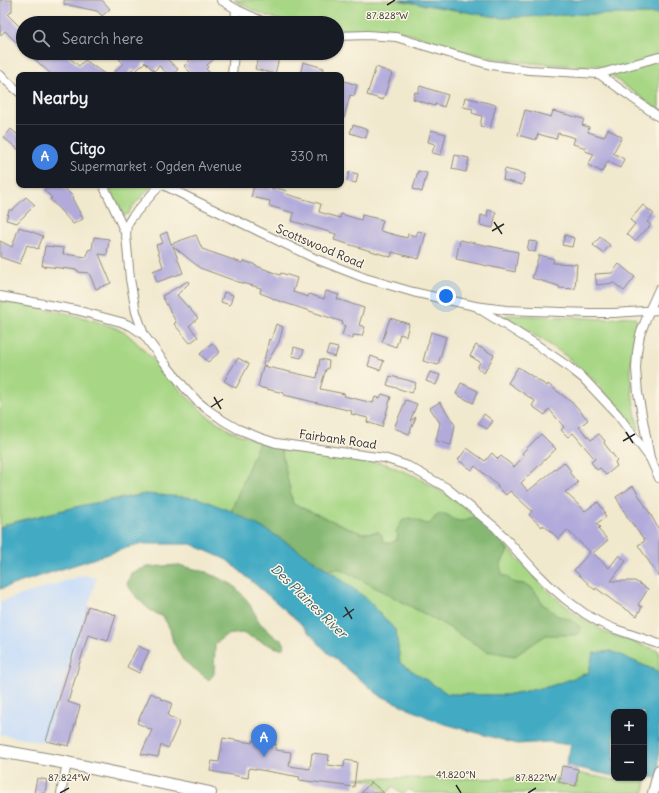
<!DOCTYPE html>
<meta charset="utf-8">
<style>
body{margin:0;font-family:Delius,sans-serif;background:#242831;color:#f1f3f6}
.controls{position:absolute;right:12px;bottom:12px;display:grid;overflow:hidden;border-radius:8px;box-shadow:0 1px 3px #0004}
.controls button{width:36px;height:36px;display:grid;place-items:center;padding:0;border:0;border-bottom:1px solid #363941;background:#171b24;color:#f1f3f6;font:20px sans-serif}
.you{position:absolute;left:446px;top:296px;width:14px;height:14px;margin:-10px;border:3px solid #fff;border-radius:50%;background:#1a73e8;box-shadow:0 0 0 6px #1a73e833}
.badge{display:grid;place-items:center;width:26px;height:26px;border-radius:50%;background:#db2777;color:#fff;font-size:13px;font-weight:700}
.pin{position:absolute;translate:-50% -33px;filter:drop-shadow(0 1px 2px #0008)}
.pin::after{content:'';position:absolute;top:21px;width:14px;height:12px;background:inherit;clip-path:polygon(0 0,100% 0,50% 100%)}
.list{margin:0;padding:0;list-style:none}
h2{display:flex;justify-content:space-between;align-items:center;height:52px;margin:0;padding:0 16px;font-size:17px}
h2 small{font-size:13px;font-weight:400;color:#9ea1a6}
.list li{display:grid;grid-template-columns:26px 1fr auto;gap:12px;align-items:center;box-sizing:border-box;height:64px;padding:0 16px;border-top:1px solid #363941}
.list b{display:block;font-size:15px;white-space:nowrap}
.list p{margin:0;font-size:13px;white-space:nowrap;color:#9ea1a6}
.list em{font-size:13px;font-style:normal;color:#9ea1a6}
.icon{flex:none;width:22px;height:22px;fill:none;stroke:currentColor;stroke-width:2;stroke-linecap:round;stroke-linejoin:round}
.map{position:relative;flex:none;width:659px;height:793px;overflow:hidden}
.search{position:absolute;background:#171b24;box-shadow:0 1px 3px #0004;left:16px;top:16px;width:328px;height:44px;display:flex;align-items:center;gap:10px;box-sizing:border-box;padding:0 14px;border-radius:22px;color:#9ea1a6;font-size:15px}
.panel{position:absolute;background:#171b24;box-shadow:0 1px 3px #0004;left:16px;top:72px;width:328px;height:116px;border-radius:8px}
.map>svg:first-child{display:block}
.built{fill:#c7ddf9}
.green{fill:#a7d785;stroke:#698158}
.forest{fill:#85b872;stroke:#58724e}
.water{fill:#43aac3;stroke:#376a77}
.building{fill:#b1aadb}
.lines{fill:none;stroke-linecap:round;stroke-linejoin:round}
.minor-casing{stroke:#8e8a7c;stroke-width:10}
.tertiary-casing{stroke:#8e8a7c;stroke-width:12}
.primary-casing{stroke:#8e8a7c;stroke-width:14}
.minor{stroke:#fff;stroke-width:8}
.tertiary{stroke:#fff;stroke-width:10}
.primary{stroke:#fff;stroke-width:12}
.ticks{fill:none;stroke:#2b2b2b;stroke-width:1.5}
.labels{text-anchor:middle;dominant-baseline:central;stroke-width:3;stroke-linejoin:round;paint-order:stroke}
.street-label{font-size:12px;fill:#2b2b2b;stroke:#fcf5e5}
.water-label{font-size:13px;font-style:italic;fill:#355e68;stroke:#fcf5e5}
.ticks-label{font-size:10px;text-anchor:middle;fill:#2b2b2b;stroke:#fcf5e5;stroke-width:3;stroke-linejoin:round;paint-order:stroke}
</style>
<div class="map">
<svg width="659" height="793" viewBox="0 0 659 793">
<rect width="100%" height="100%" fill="#fcf5e5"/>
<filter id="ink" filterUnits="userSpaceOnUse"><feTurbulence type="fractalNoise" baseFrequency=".025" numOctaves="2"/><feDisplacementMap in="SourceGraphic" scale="8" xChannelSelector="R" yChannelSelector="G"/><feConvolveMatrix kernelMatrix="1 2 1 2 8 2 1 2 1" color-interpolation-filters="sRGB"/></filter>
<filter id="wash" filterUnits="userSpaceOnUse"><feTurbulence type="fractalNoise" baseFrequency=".012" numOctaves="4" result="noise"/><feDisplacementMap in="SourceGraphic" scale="16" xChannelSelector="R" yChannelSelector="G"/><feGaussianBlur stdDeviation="0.9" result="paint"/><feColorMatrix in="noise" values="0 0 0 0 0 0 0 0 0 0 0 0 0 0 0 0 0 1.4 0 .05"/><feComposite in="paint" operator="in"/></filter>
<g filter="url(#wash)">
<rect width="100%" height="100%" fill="#f1e9ce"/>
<path class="built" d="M 84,575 L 97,578 L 44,743 L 0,734 L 0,602 Z"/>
<g class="green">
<path d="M 234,0 L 399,0 L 408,2 L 502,18 L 586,14 L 659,14 L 659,110 L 621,83 L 598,65 L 591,66 L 560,65 L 530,63 L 492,58 L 460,50 L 401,31 L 382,29 L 359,30 L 337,29 L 337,23 C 322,23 307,24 293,23 C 275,21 250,9 234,0 Z"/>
<path d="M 108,185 L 149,185 L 150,188 L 132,207 L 128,214 L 125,215 L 123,215 Z"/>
<path d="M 0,301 L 41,307 L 89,319 L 116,328 L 127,334 L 137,343 L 163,370 L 181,391 L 206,415 L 231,431 L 259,442 L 281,449 L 330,457 L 363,460 L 386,464 L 415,476 L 453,498 L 482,521 L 495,534 L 544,587 L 561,602 L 577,615 L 607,633 L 659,651 L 659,672 L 611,651 L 588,674 L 585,674 L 551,686 L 506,695 L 448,694 L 400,663 L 396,631 L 367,599 L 327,569 L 305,555 L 145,494 L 84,505 L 7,524 L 0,528 Z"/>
<path d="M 510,315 C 532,316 554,317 576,317 C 587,318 599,319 610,319 C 618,318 636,312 638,323 C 632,341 629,371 632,390 C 633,403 636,417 639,430 L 638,431 L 636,431 L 634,430 C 612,398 587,370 555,348 C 539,337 521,328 505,317 L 505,316 Z"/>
<path d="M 577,773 L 614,780 C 623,775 637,779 646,780 L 644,793 L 414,793 L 409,789 L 405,793 L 401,793 L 393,786 L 387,793 L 372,781 L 355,778 L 556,779 L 557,777 L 560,778 L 558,781 L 559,783 L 574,785 L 576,787 L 577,786 L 576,784 Z"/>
</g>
<g class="forest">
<path d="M 259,442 L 281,449 L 293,504 L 361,533 L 379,532 L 382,535 L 382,538 L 384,542 L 390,543 L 396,541 L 398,535 L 396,531 L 403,520 C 406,519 408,518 410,518 C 417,519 422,524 429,524 C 432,522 434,517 438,515 C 448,510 452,522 461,521 C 467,520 469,517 476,517 C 486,525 503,539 508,551 C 502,562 498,564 503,576 L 507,576 L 511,581 L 516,583 L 525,584 L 532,588 L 539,597 L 542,604 L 549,608 L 556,615 L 571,620 L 579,626 L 580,633 L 576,635 L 546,635 L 515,656 L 486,651 L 445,625 L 341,569 L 327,569 L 270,532 L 231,511 Z"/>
<path d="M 179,565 L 206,572 L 233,585 L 247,600 L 260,623 L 276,638 L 283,641 L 285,646 L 281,649 L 274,647 L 242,633 L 226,635 L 215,644 L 214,674 L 209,680 L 183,660 L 173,642 L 170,629 L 164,618 L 150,610 L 137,598 L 127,584 L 131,573 L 147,567 Z"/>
</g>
<g class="water">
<path d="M 399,0 L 659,0 L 659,14 L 586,14 L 502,18 L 408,2 Z"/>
<path d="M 146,494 L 198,498 L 231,511 L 270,532 L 327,569 L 367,599 L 396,631 L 400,663 L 448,694 L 506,695 L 551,686 L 585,674 L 588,674 L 593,653 L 611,651 L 659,672 L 659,779 L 644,775 L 644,712 L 614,712 L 614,775 L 613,776 L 566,765 L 571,745 L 549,742 L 517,744 L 438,722 L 379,695 L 326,651 L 298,621 L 227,560 L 191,544 L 139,544 L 0,589 L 0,528 L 7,524 L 84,505 Z"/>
</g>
<g id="blocks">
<g class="building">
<path d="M 0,0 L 12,0 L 12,11 L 8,15 L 23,30 L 23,49 L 5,31 L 0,36 Z"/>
<path d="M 64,0 L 102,0 L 110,9 L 102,16 L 97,11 L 64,4 Z"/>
<path d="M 28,53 L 64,53 L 79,66 L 85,60 L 106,75 L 52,75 Z"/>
<path d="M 125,53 L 160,53 L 178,69 L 173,75 L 169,75 L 159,66 L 154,71 L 145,62 L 135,72 L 132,69 L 127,75 L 112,75 L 123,63 L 119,59 Z"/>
<path d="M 197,53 L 208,53 L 214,59 L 207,65 L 208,67 L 206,69 L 212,75 L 193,75 L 184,66 Z"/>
<path d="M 259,53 L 279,58 L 275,74 L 255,69 Z"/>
<path d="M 303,62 L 324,68 L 322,75 L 300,75 Z"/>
<path d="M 376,67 L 392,73 L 383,100 L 367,95 Z"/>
<path d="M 341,80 L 357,85 L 354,96 L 350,95 L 344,118 L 341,117 Z"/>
<path d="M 420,86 L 448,95 L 444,107 L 435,104 L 435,106 L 413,99 L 415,92 L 418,93 Z"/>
<path d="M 465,97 L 496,105 L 490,129 L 480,126 L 482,116 L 472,113 L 473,109 L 463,107 Z"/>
<path d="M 525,110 L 551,117 L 553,111 L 584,119 L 582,125 L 589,127 L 588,132 L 604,137 L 608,129 L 622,137 L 613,153 L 624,159 L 620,168 L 608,161 L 602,172 L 588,165 L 594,154 L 585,151 L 586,148 L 573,144 L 575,138 L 558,133 L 556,139 L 538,134 L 536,140 L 518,135 Z"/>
<path d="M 353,125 L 368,130 L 366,138 L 350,133 Z"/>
<path d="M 11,129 L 19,136 L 19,150 L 4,138 Z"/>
<path d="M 431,130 L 446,134 L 441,155 L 432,153 L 435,144 L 428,142 Z"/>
<path d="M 455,155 L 469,158 L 466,172 L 452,169 Z"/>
<path d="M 505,169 L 525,174 L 522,185 L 503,180 Z"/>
<path d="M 418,171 L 427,173 L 422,192 L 413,189 Z"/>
<path d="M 349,172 L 358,174 L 356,183 L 347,181 Z"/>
<path d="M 49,185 L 62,185 L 73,197 L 72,198 L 83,219 L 73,224 L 50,199 L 52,198 L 44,190 Z"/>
<path d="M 254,185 L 274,189 L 274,187 L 287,191 L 286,194 L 321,204 L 319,212 L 340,218 L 341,214 L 361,220 L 362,215 L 383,220 L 380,231 L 407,238 L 408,234 L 416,236 L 418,231 L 426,233 L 419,259 L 392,252 L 391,257 L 334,240 L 336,234 L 292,221 L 294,213 L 269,206 L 270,201 L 251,197 Z"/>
<path d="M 26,197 L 35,205 L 17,223 L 6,220 L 9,210 L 12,210 Z"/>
<path d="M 643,205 L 654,214 L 647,222 L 651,225 L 643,233 L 642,233 L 635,241 L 627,234 L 635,224 L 630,220 Z"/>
<path d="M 488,210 L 496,212 L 493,228 L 480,225 L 481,215 L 487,217 Z"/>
<path d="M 19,227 L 43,236 L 38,249 L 27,245 L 20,264 L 0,257 L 0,241 L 12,247 Z"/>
<path d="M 167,232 L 171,244 L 196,235 L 202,249 L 242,263 L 243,261 L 254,264 L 254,265 L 280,275 L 281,273 L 297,278 L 293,292 L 308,297 L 309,294 L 324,299 L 326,291 L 339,295 L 337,299 L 364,308 L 359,325 L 365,327 L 362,336 L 353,335 L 353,339 L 342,335 L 345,326 L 342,325 L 343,322 L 273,299 L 273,298 L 260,293 L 261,288 L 238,282 L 200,268 L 173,246 L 183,273 L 157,282 L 153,271 L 163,267 L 156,245 L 163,243 L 160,235 Z"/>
<path d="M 565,235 L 574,238 L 572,247 L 562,245 Z"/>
<path d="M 94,237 L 109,239 L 107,255 L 99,254 L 111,283 L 96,289 L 89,273 L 78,272 L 78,270 L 42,266 L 45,246 L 64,248 L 63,254 L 87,257 L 88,250 L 92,249 Z"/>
<path d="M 600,237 L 610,245 L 603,253 L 593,245 Z"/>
<path d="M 460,240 L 518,252 L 515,272 L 456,259 Z"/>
<path d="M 529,241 L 537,242 L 535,252 L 527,250 Z"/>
<path d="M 539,255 L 554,259 L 553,263 L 577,264 L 575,289 L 559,288 L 559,286 L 532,278 Z"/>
<path d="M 619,264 L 635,277 L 624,291 L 614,283 L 597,285 L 595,274 L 612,273 Z"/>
<path d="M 188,281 L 189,283 L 177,295 L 198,318 L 189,326 L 198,337 L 190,343 L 174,324 L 176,322 L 162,296 Z"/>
<path d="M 224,292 L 233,295 L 230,305 L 221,302 Z"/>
<path d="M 390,318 L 409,324 L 406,336 L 400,334 L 396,347 L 382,342 Z"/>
<path d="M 276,324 L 283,327 L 279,342 L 265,366 L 263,365 L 269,339 L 271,340 Z"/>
<path d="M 431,332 L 446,337 L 438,365 L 423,361 Z"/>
<path d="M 212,343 L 220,352 L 208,362 L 200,354 Z"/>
<path d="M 476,345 L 494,355 L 484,373 L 477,368 L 480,362 L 470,356 Z"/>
<path d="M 329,346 L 338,348 L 335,357 L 326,354 Z"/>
<path d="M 294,347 L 304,350 L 301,358 L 292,356 Z"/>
<path d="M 371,356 L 384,361 L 380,370 L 368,366 Z"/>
<path d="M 238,358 L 249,364 L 236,388 L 224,381 Z"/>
<path d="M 320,359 L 329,361 L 328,369 L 326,369 L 320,389 L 345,394 L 344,396 L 373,403 L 375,397 L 380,398 L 382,394 L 391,397 L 382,427 L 367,422 L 368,418 L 351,414 L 352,411 L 284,395 L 284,393 L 258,387 L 263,366 L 317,378 Z"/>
<path d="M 518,367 L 547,386 L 548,384 L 575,405 L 588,420 L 579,427 L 591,440 L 599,434 L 605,441 L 604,443 L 617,460 L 615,462 L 617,466 L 606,475 L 600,468 L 597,470 L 591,462 L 595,459 L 573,433 L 568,437 L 561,430 L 564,427 L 549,409 L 545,415 L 532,406 L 535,401 L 508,383 Z"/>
<path d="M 430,372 L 440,375 L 436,385 L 426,381 Z"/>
<path d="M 390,376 L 407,380 L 416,383 L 412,393 L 387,385 Z"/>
<path d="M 461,383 L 478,391 L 473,403 L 456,394 Z"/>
<path d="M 406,400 L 417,404 L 410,421 L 416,417 L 409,434 L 394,428 Z"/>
<path d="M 440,402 L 455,425 L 451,445 L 436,441 L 440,423 L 430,408 Z"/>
<path d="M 484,414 L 493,421 L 487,429 L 478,423 Z"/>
<path d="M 541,434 L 556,449 L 521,483 L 528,491 L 564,462 L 571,471 L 569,472 L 578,483 L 565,492 L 585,511 L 598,502 L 605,512 L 604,513 L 606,517 L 596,524 L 600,527 L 598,529 L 608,540 L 593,553 L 609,568 L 619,555 L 626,561 L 611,581 L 635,581 L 648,589 L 638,605 L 642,607 L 637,616 L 616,603 L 596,588 L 595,590 L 574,570 L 590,552 L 567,530 L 559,539 L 543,525 L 542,527 L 529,515 L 532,511 L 510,491 L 506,495 L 497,487 L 498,486 L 475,466 L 472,470 L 458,460 L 467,448 L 485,461 L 492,453 L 498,459 L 501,456 L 514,467 L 524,456 L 522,453 Z"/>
<path d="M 633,486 L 651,515 L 659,530 L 659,577 L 638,545 L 645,541 L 628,518 L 616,497 Z"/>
<path d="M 88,606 L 116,615 L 108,641 L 88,635 L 68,702 L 80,706 L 69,746 L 46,741 Z"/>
<path d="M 138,646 L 149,651 L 139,673 L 127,667 Z"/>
<path d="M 151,693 L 161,698 L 161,699 L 172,703 L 168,716 L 180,721 L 168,748 L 161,745 L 158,757 L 141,754 L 152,730 L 137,723 Z"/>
<path d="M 223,738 L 252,743 L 253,740 L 276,744 L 275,750 L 291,752 L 289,766 L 310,769 L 312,753 L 329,755 L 328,765 L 344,767 L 345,760 L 357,762 L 354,787 L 299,780 L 300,777 L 249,768 L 248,778 L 210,771 L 212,761 L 219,762 Z"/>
<path d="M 562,766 L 578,769 L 576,786 L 558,782 L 560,778 Z"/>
<path d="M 37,778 L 47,780 L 45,793 L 34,793 Z"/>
<path d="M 371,782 L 384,793 L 361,793 Z"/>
</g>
</g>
</g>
<g filter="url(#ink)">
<use href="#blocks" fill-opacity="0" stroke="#8e8a7c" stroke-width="1"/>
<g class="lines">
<defs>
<g id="minor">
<path d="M 221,0 L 236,9 L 266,23"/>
<path d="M 235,23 L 236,9"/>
<path d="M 337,36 L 367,35 L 396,37 L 455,55 L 491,65 L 529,70 L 599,74 L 659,57"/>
<path d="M 599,74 L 659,117"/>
<path d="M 0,75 L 19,92"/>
<path d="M 232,75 L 234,53"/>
<path d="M 103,185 L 114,208 L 126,235"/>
<path d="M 163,185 L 316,259 L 365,278 L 413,292 L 475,306 L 506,310 L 590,313 L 614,313 L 659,310"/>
<path d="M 659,289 L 649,311 L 640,335 L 637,352 L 636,369 L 638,393 L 650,458 L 659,478"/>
<path d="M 0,296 L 76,310 L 121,322 L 131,326 L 144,335 L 167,366 L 185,388 L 197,401 L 207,409 L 224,421 L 238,429 L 258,437 L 276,443 L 384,458 L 408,466 L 447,488 L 496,528 L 535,571 L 549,585 L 565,599 L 584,613 L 599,622 L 615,629 L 659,644"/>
<path d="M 478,308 L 537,345 L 569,367 L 584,379 L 617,414 L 650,458"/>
<path d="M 144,335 L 136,312 L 130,279 L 126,235 L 127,225 L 132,217 L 160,185"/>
<path d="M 61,793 L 67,763"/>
</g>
<path id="tertiary" d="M 653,793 L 659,770"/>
<path id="primary" d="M 0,751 L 67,763 L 210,793"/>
</defs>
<use href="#minor" class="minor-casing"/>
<use href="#tertiary" class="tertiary-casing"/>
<use href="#primary" class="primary-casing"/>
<use href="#minor" class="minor"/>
<use href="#tertiary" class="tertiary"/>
<use href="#primary" class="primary"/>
</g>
</g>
<path class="ticks" d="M 387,5 L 395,0M 494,222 L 502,234M 492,231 L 504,224M 214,397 L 221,409M 211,407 L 223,399M 626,432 L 633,443M 623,441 L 635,434M 345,607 L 352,619M 343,617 L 354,609M 456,785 L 461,793M 60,793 L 69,788M 528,793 L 536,788"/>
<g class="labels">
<g class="street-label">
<text transform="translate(320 246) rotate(23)">Scottswood Road</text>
<text transform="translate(338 439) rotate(8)">Fairbank Road</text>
</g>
<g class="water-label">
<text transform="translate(309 601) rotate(44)">Des Plaines River</text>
</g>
</g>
<g class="ticks-label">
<text x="387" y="19">87.828°W</text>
<text x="456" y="778">41.820°N</text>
<text x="69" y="781">87.824°W</text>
<text x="536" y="781">87.822°W</text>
</g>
</svg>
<div class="controls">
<button>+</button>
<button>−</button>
</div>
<div class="you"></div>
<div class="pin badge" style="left:264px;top:757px;background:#3f7fe0">A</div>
<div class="search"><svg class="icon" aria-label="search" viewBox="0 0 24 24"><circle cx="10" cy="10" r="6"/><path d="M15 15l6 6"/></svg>Search here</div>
<section class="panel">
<h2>Nearby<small></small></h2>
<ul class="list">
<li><span class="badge" style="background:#3f7fe0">A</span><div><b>Citgo</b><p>Supermarket · Ogden Avenue</p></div><em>330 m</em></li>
</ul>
</section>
</div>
